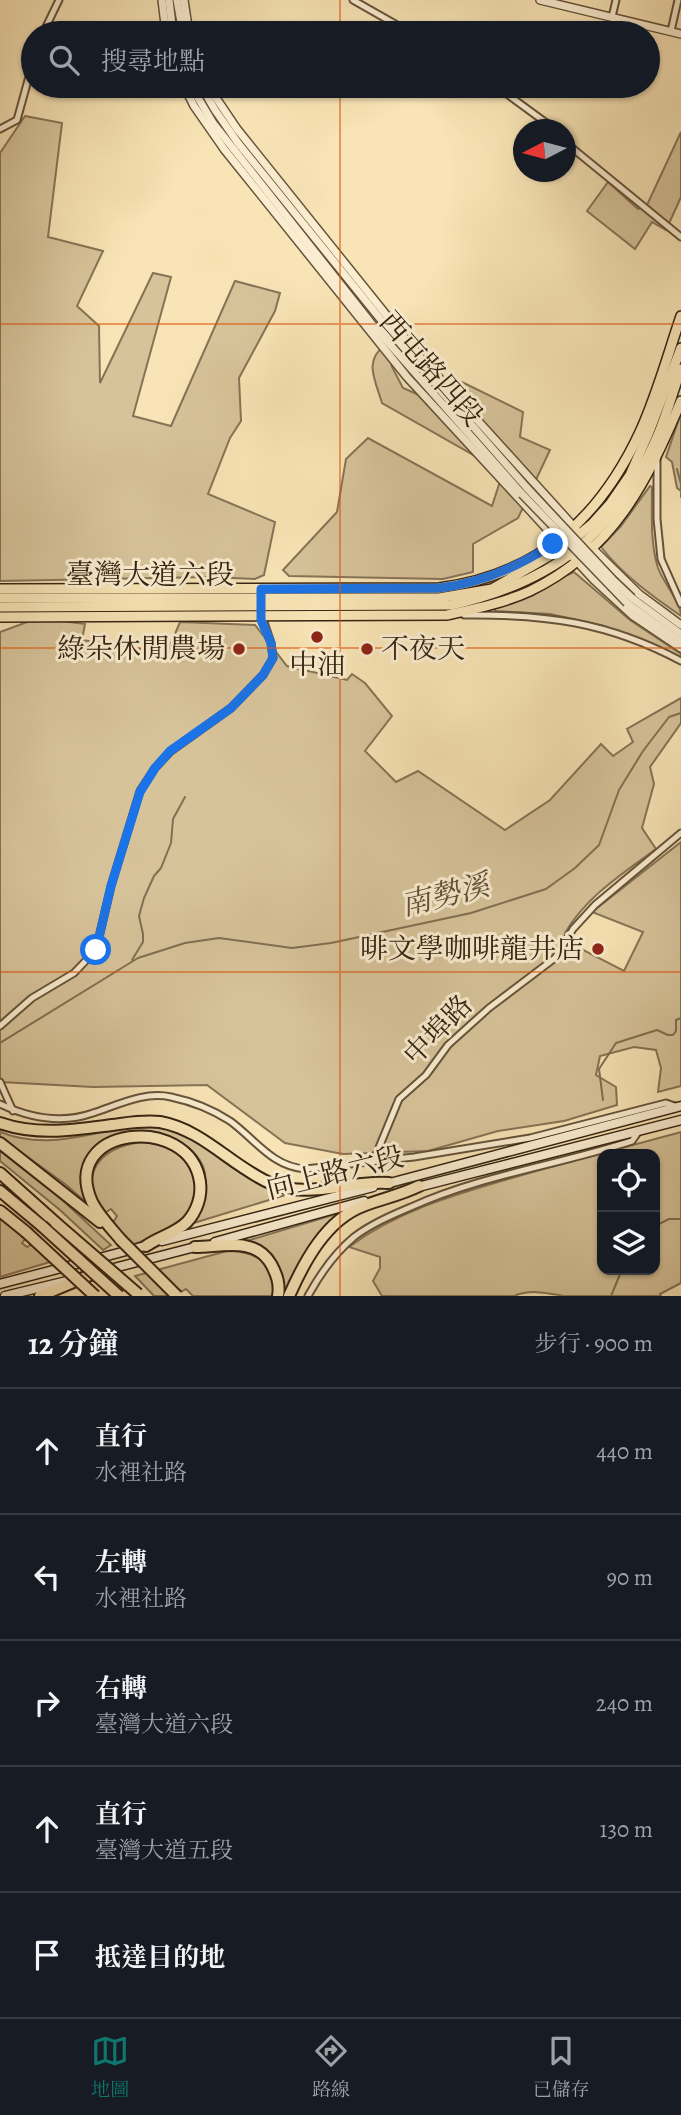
<!DOCTYPE html>
<html lang="zh-TW">
<meta charset="utf-8">
<style>
body{margin:0;font-family:Alegreya,"Noto Serif TC",serif;background:#20242c;color:#f1f3f6}
.controls{position:absolute;right:21px;bottom:21px;display:grid;overflow:hidden;border-radius:14px;box-shadow:0 2px 5px #0004}
.controls button{width:63px;height:63px;display:grid;place-items:center;padding:0;border:0;border-bottom:2px solid #363941;background:#171b24;color:#f1f3f6;font:35px sans-serif}
.compass{position:absolute;left:513px;top:119px;width:63px;height:63px;border-radius:50%;background:#171b24;box-shadow:0 2px 5px #0004;rotate:264deg}
.stop{position:absolute;width:21px;height:21px;margin:-16px;border:5px solid #1a73e8;border-radius:50%;background:#fff}
.stop.end{background:#1a73e8;border-color:#fff;box-shadow:0 2px 7px #0008}
.list{margin:0;padding:0;list-style:none}
h2{display:flex;justify-content:space-between;align-items:center;height:91px;margin:0;padding:0 28px;font-size:30px}
h2 small{font-size:23px;font-weight:400;color:#9ea1a6}
.list li{display:grid;grid-template-columns:46px 1fr auto;gap:21px;align-items:center;box-sizing:border-box;height:126px;padding:0 28px;border-top:2px solid #363941}
.list b{display:block;font-size:26px;white-space:nowrap}
.list p{margin:0;font-size:23px;white-space:nowrap;color:#9ea1a6}
.list em{font-size:23px;font-style:normal;color:#9ea1a6}
.icon{flex:none;width:38px;height:38px;fill:none;stroke:currentColor;stroke-width:2;stroke-linecap:round;stroke-linejoin:round}
.map{position:relative;flex:none;width:681px;height:1296px;overflow:hidden}
.search{position:absolute;background:#171b24;box-shadow:0 2px 5px #0004;left:21px;right:21px;top:21px;height:77px;display:flex;align-items:center;gap:18px;box-sizing:border-box;padding:0 24px;border-radius:38px;color:#9ea1a6;font-size:26px}
.sheet{height:721px;background:#171b24}
nav{display:flex;justify-content:space-around;align-items:center;box-sizing:border-box;height:98px;border-top:2px solid #363941;background:#171b24;font-size:19px;color:#9ea1a6}
nav a{display:grid;justify-items:center;gap:4px}
nav .on{color:#0f766e}
.map>svg:first-child{display:block}
.green{fill:#d7c39a;stroke:#867356;stroke-width:2;fill-rule:evenodd}
.lines{fill:none;stroke-linecap:round;stroke-linejoin:round}
.stream{stroke:#816f52;stroke-width:2}
.minor-casing{stroke:#65533a;stroke-width:9}
.tertiary-casing{stroke:#65533a;stroke-width:10}
.secondary-casing{stroke:#342311;stroke-width:11}
.primary-casing{stroke:#342311;stroke-width:12}
.motorway-casing{stroke:#342311;stroke-width:14}
.minor{stroke:#faedd0;stroke-width:5}
.tertiary{stroke:#faedd0;stroke-width:7}
.secondary{stroke:#faedd0;stroke-width:8}
.primary{stroke:#f8e4b6;stroke-width:9}
.motorway{stroke:#f8e4b6;stroke-width:10}
.tertiary-bridge-casing{stroke:#65533a;stroke-width:10;stroke-linecap:butt}
.motorway-bridge-casing{stroke:#342311;stroke-width:14;stroke-linecap:butt}
.tertiary-bridge{stroke:#faedd0;stroke-width:7}
.motorway-bridge{stroke:#f8e4b6;stroke-width:10}
.route{stroke:#1a73e8;stroke-width:9}
.grid{fill:none;stroke:#df560c;stroke-width:2;stroke-opacity:0.55}
.poi-dot{fill:#8f2418;stroke:#faedd0;stroke-width:2.5}
.labels{text-anchor:middle;dominant-baseline:central;stroke-width:6;stroke-linejoin:round;paint-order:stroke}
.street-label{font-size:28px;fill:#342311;stroke:#faedd0}
.poi-label{font-size:28px;fill:#342311;stroke:#faedd0;text-anchor:end}
.water-label{font-size:30px;font-style:italic;fill:#614f37;stroke:#faedd0}
</style>
<div class="map">
<svg width="681" height="1296" viewBox="0 0 681 1296">
<rect width="100%" height="100%" fill="#f8e4b6"/>
<filter id="stains"><feTurbulence type="fractalNoise" baseFrequency=".00286" numOctaves="4"/><feColorMatrix values="0 0 0 0 .2 0 0 0 0 .09 0 0 0 0 .02 0 0 0 .5 -.17"/></filter>
<radialGradient id="worn" r=".72"><stop offset=".6" stop-color="#630" stop-opacity="0"/><stop offset="1" stop-color="#630" stop-opacity=".3"/></radialGradient>
<g class="green">
<path d="M 25,116 L 62,123 L 48,237 L 103,251 L 77,306 L 99,326 L 100,383 L 153,273 L 171,277 L 133,416 L 171,426 L 235,281 L 280,293 L 275,311 L 239,378 L 241,421 L 230,438 L 208,494 L 275,522 L 264,575 L 255,579 L 210,577 L 0,581 L 0,153 Z"/>
<path d="M 681,132 L 681,197 L 666,230 L 652,222 L 635,249 L 587,211 L 608,182 L 638,209 L 647,205 Z"/>
<path d="M 386,344 L 392,367 L 403,388 L 444,406 L 462,382 L 523,412 L 520,437 L 550,450 L 518,518 L 473,544 L 473,572 L 443,579 L 289,576 L 283,570 L 337,512 L 346,459 L 368,438 L 492,506 L 503,472 L 382,403 C 375,379 363,361 386,344 Z"/>
<path d="M 681,413 L 681,491 L 677,488 L 672,462 L 666,457 Z"/>
<path d="M 650,486 L 652,487 C 652,514 650,542 658,568 C 664,584 681,602 681,616 C 652,596 623,575 601,547 L 621,526 Z"/>
<path d="M 574,572 L 630,620 L 681,654 L 681,657 L 604,626 L 550,614 L 495,611 L 495,608 Z"/>
<path d="M 38,618 L 85,624 L 82,640 L 167,653 L 180,622 L 255,625 L 287,666 L 347,680 L 352,674 L 365,683 L 392,716 L 365,751 L 396,782 L 418,771 L 505,830 L 550,800 L 601,744 L 613,756 L 633,742 L 627,729 L 681,698 L 681,723 L 650,767 L 654,784 L 642,828 L 656,849 C 622,874 587,896 565,933 L 583,950 L 624,971 L 643,932 L 592,912 L 681,842 L 681,1086 L 658,1092 L 661,1068 L 656,1050 L 634,1047 L 600,1056 L 596,1075 L 616,1087 L 617,1105 L 564,1121 L 498,1131 L 428,1151 L 343,1154 L 285,1143 L 207,1085 L 93,1087 L 0,1082 L 0,632 Z"/>
<path d="M 151,1124 L 180,1132 L 289,1194 L 187,1225 C 193,1213 203,1199 205,1186 C 213,1135 120,1110 88,1158 C 78,1173 80,1188 87,1203 L 65,1184 L 0,1137 L 0,1132 C 53,1153 99,1128 151,1124 Z"/>
<path d="M 681,1132 L 681,1283 L 660,1294 L 661,1296 L 564,1296 C 547,1293 530,1289 514,1296 L 382,1296 L 373,1281 L 380,1268 L 380,1257 L 349,1247 C 396,1212 450,1196 505,1180 C 564,1163 623,1148 681,1132 ZM 602,1154 L 655,1154 L 655,1270 L 602,1270 Z"/>
<path d="M 141,1142 C 174,1143 209,1169 193,1205 C 191,1209 189,1216 186,1220 C 179,1228 143,1241 132,1245 L 112,1224 L 117,1216 L 111,1209 L 103,1214 C 77,1174 99,1148 141,1142 Z"/>
<path d="M 0,1149 L 44,1183 L 111,1245 L 103,1250 L 60,1210 L 0,1161 Z"/>
<path d="M 343,1212 C 318,1235 295,1263 285,1296 C 284,1292 284,1285 283,1280 C 280,1256 263,1248 243,1242 Z"/>
<path d="M 0,1218 L 26,1238 L 22,1243 L 27,1247 L 32,1244 L 50,1262 L 0,1277 Z"/>
<path d="M 227,1251 C 253,1251 283,1264 273,1296 L 193,1296 L 186,1289 L 174,1296 L 154,1296 L 135,1276 Z"/>
</g>
<g class="lines">
<g class="stream">
<path d="M 677,469 L 681,484"/>
<path d="M 681,493 L 681,497"/>
<path d="M 132,960 L 143,942 L 143,934 L 139,916 L 144,898 L 154,876 L 161,868 L 171,843 L 173,819 L 185,797"/>
<path d="M 0,1043 L 138,958 L 185,943 L 219,938 L 292,948 L 331,943 L 471,913 L 546,889 L 575,868 L 599,845 L 619,790 L 643,751 L 669,717 L 681,713"/>
<path d="M 603,1100 L 599,1069 L 616,1043 L 657,1030 L 668,1035 L 673,1035 L 676,1031 L 676,1020 L 681,1018"/>
<path d="M 613,1153 L 614,1154"/>
<path d="M 655,1226 L 669,1219 L 681,1219"/>
<path d="M 611,1296 L 621,1272 L 619,1270"/>
</g>
<defs>
<g id="minor">
<path d="M 353,0 L 411,33"/>
<path d="M 612,17 L 616,0"/>
<path d="M 671,31 L 678,0"/>
<path d="M 43,33 L 59,0"/>
<path d="M 496,86 L 556,130"/>
<path d="M 0,129 L 17,120 L 33,62"/>
<path d="M 566,143 L 681,237"/>
<path d="M 657,458 L 657,519 L 661,559 L 681,604"/>
<path d="M 464,615 C 545,614 608,622 681,661"/>
<path d="M 0,1026 L 32,998 L 74,973 L 96,950 L 111,886 L 140,791 L 155,768 L 171,751 L 231,708 L 263,675 L 273,658 L 271,643 L 261,613"/>
<path d="M 0,1082 L 13,1111"/>
<path d="M 0,1104 C 30,1118 62,1124 93,1113 C 118,1105 144,1091 171,1097 C 190,1101 213,1110 230,1121 C 255,1139 271,1166 305,1169 L 414,1157 L 530,1138 L 666,1103 L 678,1107"/>
<path d="M 373,1162 L 399,1099 L 426,1075 L 448,1045 L 489,1008 L 555,958 L 573,929 L 595,905 L 681,833"/>
<path d="M 308,1296 C 320,1274 335,1253 354,1237 C 371,1224 392,1215 411,1207 C 482,1175 558,1165 632,1141 L 639,1131"/>
</g>
<g id="tertiary">
<path d="M 162,0 L 166,33"/>
<path d="M 169,0 L 173,33"/>
<path d="M 177,0 L 183,33"/>
<path d="M 184,0 L 189,33"/>
<path d="M 540,0 L 681,34"/>
<path d="M 184,86 L 194,106 L 224,149 L 407,377 L 594,580 L 632,615 L 681,648"/>
<path d="M 191,86 L 213,123 L 371,323 L 522,494"/>
<path d="M 201,86 L 215,110 L 238,143 L 399,342 L 527,488"/>
<path d="M 208,86 L 237,129 L 420,357 L 576,529"/>
<path d="M 590,546 L 639,594 L 681,625"/>
<path d="M 632,598 L 681,634"/>
<path d="M 627,603 L 681,642"/>
</g>
<g id="secondary">
<path d="M 386,1184 L 681,1106"/>
<path d="M 414,1188 L 681,1120"/>
<path d="M 162,1241 L 373,1187"/>
<path d="M 215,1242 L 364,1201"/>
<path d="M 106,1270 L 199,1246"/>
<path d="M 0,1284 L 149,1245"/>
<path d="M 5,1296 L 67,1281"/>
</g>
<g id="primary">
<path d="M 0,589 L 439,588 C 537,575 599,520 640,432 C 657,395 668,354 681,316"/>
<path d="M 0,598 L 439,598 L 492,589 L 563,548 L 592,524 L 610,504 L 630,475 L 649,432 L 681,348"/>
<path d="M 0,607 L 451,605 C 555,582 615,534 658,435 C 667,414 673,391 681,369"/>
<path d="M 0,617 L 447,615 C 474,609 504,603 530,591 C 613,551 647,482 681,401"/>
</g>
<g id="motorway">
<path d="M 0,1123 C 38,1136 73,1130 112,1125 C 128,1123 143,1120 160,1122 C 204,1130 232,1167 272,1184 C 310,1199 350,1180 389,1183"/>
<path d="M 0,1143 L 100,1222"/>
<path d="M 0,1173 L 56,1223"/>
<path d="M 0,1191 L 42,1226"/>
<path d="M 0,1211 L 26,1232"/>
<path d="M 121,1240 C 111,1228 99,1216 92,1202 C 58,1126 190,1112 200,1182 C 202,1196 197,1211 187,1222 C 176,1233 159,1237 146,1246"/>
<path d="M 195,1247 C 221,1247 255,1236 271,1264 C 277,1275 280,1284 278,1296"/>
<path d="M 40,1296 L 95,1273"/>
<path d="M 289,1296 C 304,1262 326,1220 363,1206 C 381,1199 401,1195 419,1186"/>
</g>
</defs>
<use href="#minor" class="minor-casing"/>
<use href="#tertiary" class="tertiary-casing"/>
<use href="#secondary" class="secondary-casing"/>
<use href="#primary" class="primary-casing"/>
<use href="#motorway" class="motorway-casing"/>
<use href="#minor" class="minor"/>
<use href="#tertiary" class="tertiary"/>
<use href="#secondary" class="secondary"/>
<use href="#primary" class="primary"/>
<use href="#motorway" class="motorway"/>
<defs>
<g id="tertiary-bridge">
<path d="M 527,488 L 613,580 L 632,598"/>
<path d="M 522,494 L 627,603"/>
</g>
<g id="motorway-bridge">
<path d="M 56,1223 L 138,1294"/>
<path d="M 42,1226 L 119,1296"/>
<path d="M 26,1232 L 95,1296"/>
<path d="M 121,1240 L 177,1296"/>
</g>
</defs>
<use href="#tertiary-bridge" class="tertiary-bridge-casing"/>
<use href="#motorway-bridge" class="motorway-bridge-casing"/>
<use href="#tertiary-bridge" class="tertiary-bridge"/>
<use href="#motorway-bridge" class="motorway-bridge"/>
</g>
<g class="lines">
<path class="route" d="M 96,950 L 111,886 L 140,792 L 155,768 L 170,751 L 231,708 L 263,675 L 273,658 L 271,643 L 261,620 L 261,589 L 439,588 C 482,583 518,567 553,544"/>
</g>
<path class="grid" d="M 340,0 L 340,33M 340,86 L 340,1296M 0,324 L 681,324M 0,648 L 681,648M 0,972 L 681,972"/>
<g class="poi-dot">
<circle cx="317" cy="637" r="7"/>
<circle cx="239" cy="649" r="7"/>
<circle cx="367" cy="649" r="7"/>
<circle cx="598" cy="949" r="7"/>
</g>
<g class="labels">
<g class="street-label">
<text transform="translate(431 369) rotate(49)">西屯路四段</text>
<text x="150" y="575">臺灣大道六段</text>
<text transform="translate(438 1030) rotate(-46)">中埠路</text>
<text transform="translate(335 1173) rotate(-14)">向上路六段</text>
</g>
<g class="poi-label">
<text x="225" y="649">綠朵休閒農場</text>
<text x="381" y="649" text-anchor="start">不夜天</text>
<text x="317" y="665" text-anchor="middle">中油</text>
<text x="584" y="949">啡文學咖啡龍井店</text>
</g>
<g class="water-label">
<text transform="translate(445 895) rotate(-14)">南勢溪</text>
</g>
</g>
<rect width="100%" height="100%" filter="url(#stains)"/>
<rect width="100%" height="100%" fill="url(#worn)"/>
</svg>
<div class="controls">
<button><svg class="icon" aria-label="locate" viewBox="0 0 24 24"><circle cx="12" cy="12" r="6"/><path d="M12 2v4M12 18v4M2 12h4M18 12h4"/></svg></button>
<button><svg class="icon" aria-label="layers" viewBox="0 0 24 24"><path d="M12 4l9 5-9 5-9-5zM3 14l9 5 9-5"/></svg></button>
</div>
<svg class="compass" viewBox="-18 -18 36 36"><path d="M0-13l5 13h-10z" fill="#e53935"/><path d="M0 13l5-13h-10z" fill="#9ea1a6"/></svg>
<div class="stop" style="left:96px;top:950px"></div>
<div class="stop end" style="left:553px;top:544px"></div>
<div class="search"><svg class="icon" aria-label="search" viewBox="0 0 24 24"><circle cx="10" cy="10" r="6"/><path d="M15 15l6 6"/></svg>搜尋地點</div>
</div>
<section class="sheet">
<h2>12 分鐘<small>步行 · 900 m</small></h2>
<ul class="list">
<li><svg class="icon" aria-label="ahead" viewBox="0 0 24 24"><path d="M12 20V5M6 11l6-6 6 6"/></svg><div><b>直行</b><p>水裡社路</p></div><em>440 m</em></li>
<li><svg class="icon" aria-label="left" viewBox="0 0 24 24"><path d="M17 20v-9H6M10 6l-5 5 5 5"/></svg><div><b>左轉</b><p>水裡社路</p></div><em>90 m</em></li>
<li><svg class="icon" aria-label="right" viewBox="0 0 24 24"><path d="M7 20v-9h11M14 6l5 5-5 5"/></svg><div><b>右轉</b><p>臺灣大道六段</p></div><em>240 m</em></li>
<li><svg class="icon" aria-label="ahead" viewBox="0 0 24 24"><path d="M12 20V5M6 11l6-6 6 6"/></svg><div><b>直行</b><p>臺灣大道五段</p></div><em>130 m</em></li>
<li><svg class="icon" aria-label="arrive" viewBox="0 0 24 24"><path d="M6 21V4h12l-3 4 3 4H6"/></svg><div><b>抵達目的地</b></div></li>
</ul>
</section>
<nav>
<a class="on"><svg class="icon" aria-label="map" viewBox="0 0 24 24"><path d="M3 6l6-2 6 2 6-2v14l-6 2-6-2-6 2zM9 4v14M15 6v14"/></svg>地圖</a>
<a><svg class="icon" aria-label="directions" viewBox="0 0 24 24"><path d="M12 3l9 9-9 9-9-9zM9 14v-3h6M13 9l2 2-2 2"/></svg>路線</a>
<a><svg class="icon" aria-label="saved" viewBox="0 0 24 24"><path d="M7 4h10v16l-5-4-5 4z"/></svg>已儲存</a>
</nav>
